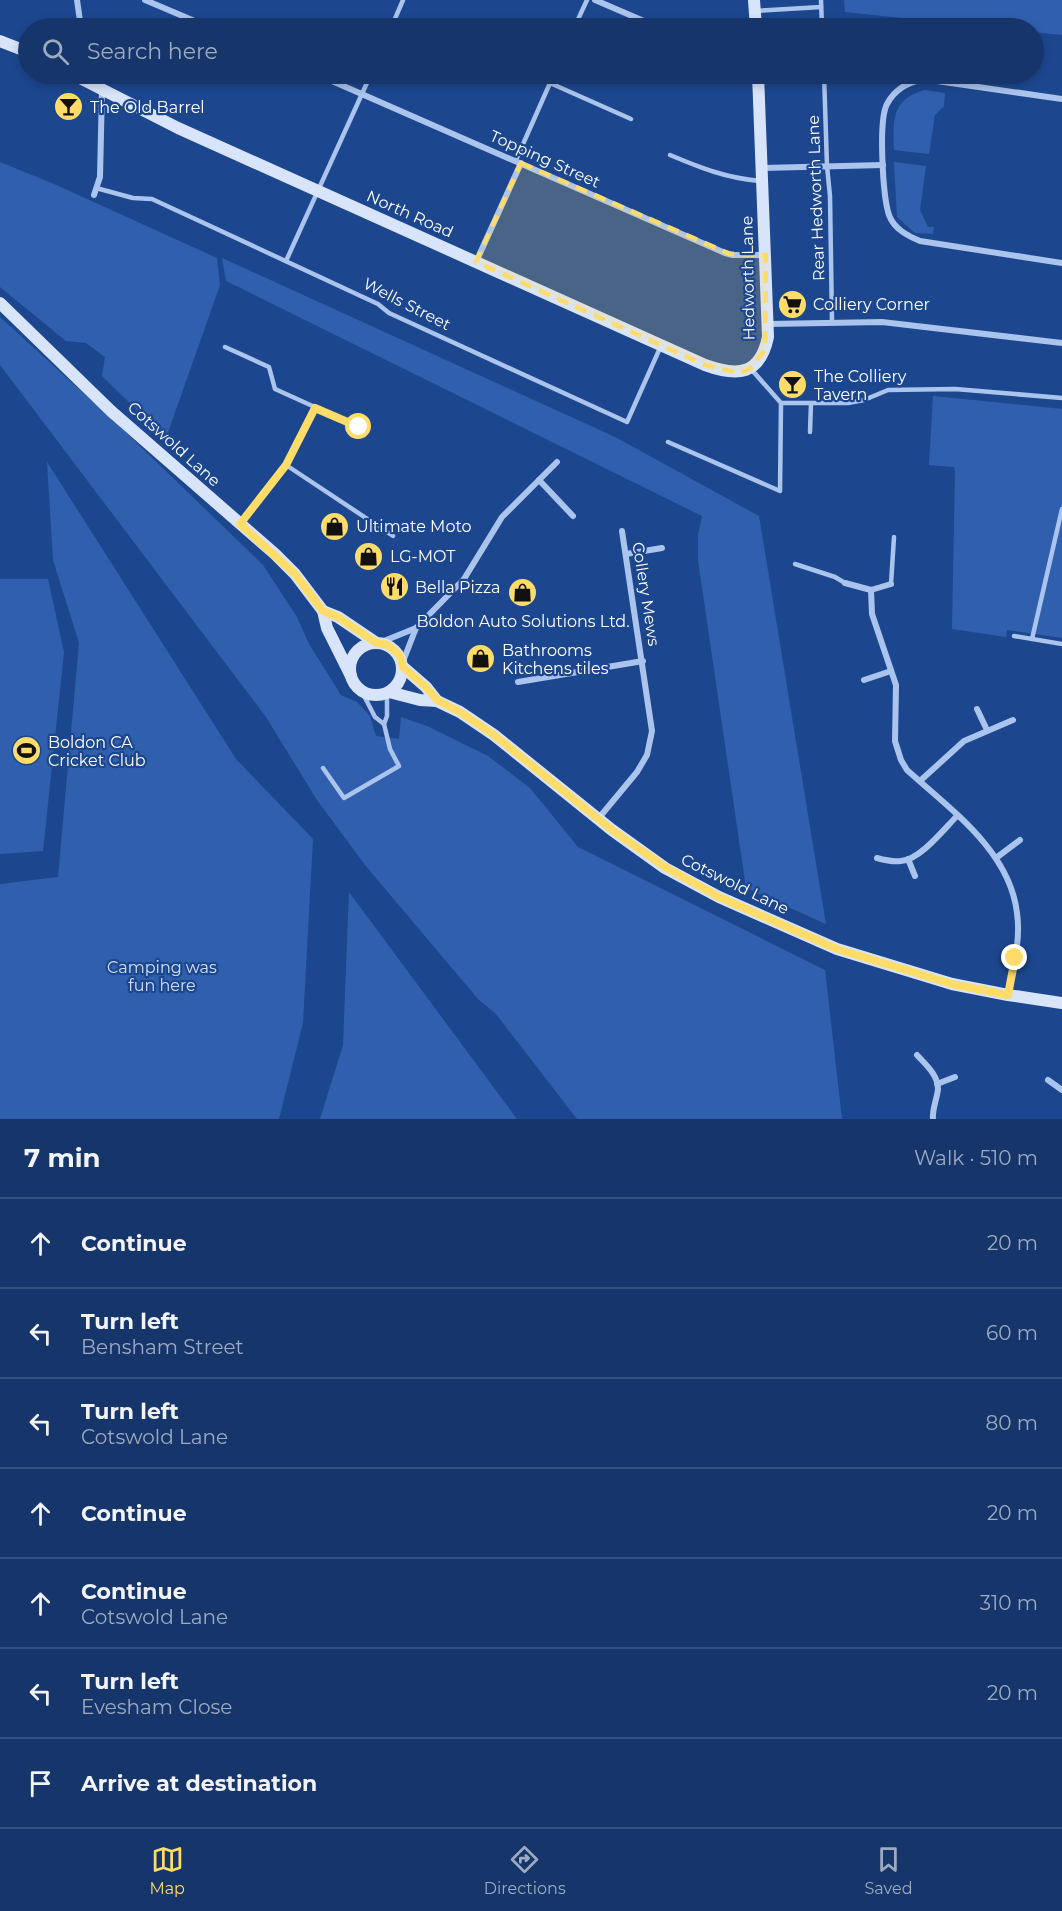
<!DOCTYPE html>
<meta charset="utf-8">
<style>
body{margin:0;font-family:Montserrat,sans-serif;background:#1e3d71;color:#f1f3f6}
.stop{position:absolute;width:18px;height:18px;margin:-14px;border:4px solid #fddc69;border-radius:50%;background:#fff}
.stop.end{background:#fddc69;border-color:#fff;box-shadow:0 2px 6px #0008}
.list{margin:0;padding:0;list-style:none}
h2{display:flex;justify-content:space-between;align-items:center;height:78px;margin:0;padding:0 24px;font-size:26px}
h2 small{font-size:20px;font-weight:400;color:#9dabc1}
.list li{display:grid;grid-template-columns:39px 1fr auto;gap:18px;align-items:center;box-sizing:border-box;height:90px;padding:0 24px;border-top:2px solid #34507e}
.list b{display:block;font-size:22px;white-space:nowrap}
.list p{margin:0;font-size:20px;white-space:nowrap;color:#9dabc1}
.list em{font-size:20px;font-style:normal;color:#9dabc1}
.icon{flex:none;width:33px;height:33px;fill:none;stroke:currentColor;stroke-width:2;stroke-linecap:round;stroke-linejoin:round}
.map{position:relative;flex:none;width:1062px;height:1119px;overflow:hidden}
.search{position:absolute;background:#15356b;box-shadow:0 3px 9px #0003;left:18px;right:18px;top:18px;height:66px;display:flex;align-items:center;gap:15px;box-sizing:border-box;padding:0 21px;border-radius:33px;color:#9dabc1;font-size:22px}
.sheet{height:708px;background:#15356b}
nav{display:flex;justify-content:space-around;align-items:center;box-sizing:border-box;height:84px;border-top:2px solid #34507e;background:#15356b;font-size:16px;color:#9dabc1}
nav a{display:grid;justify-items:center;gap:3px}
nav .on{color:#fddc69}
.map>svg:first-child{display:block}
.green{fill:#3060ad}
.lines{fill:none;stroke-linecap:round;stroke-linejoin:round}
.lane{stroke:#abc4ed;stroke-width:4.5}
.street{stroke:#abc4ed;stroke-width:6}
.secondary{stroke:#d8e4fa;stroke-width:12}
.route{stroke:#fddc69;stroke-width:8}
.marked{fill:#fddc69;fill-opacity:0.2;stroke:#fddc69;stroke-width:4.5;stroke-dasharray:12 8;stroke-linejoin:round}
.labels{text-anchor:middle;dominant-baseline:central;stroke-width:4.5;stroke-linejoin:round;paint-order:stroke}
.poi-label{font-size:16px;fill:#fff;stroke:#1c478f;text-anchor:start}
.street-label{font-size:16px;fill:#fff;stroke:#1c478f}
.park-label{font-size:16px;fill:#d1e0fa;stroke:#1c478f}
</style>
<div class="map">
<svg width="1062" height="1119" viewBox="0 0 1062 1119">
<rect width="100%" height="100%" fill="#1c478f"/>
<g class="green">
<path d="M 844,0 L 1062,0 L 1062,35 L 1034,32 L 1034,28 L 997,28 L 845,12 Z"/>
<path d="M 925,90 L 945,93 L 944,106 L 935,115 L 929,154 L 894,150 C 893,121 891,99 925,90 Z"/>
<path d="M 0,162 L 54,184 L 217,258 L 220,285 L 166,438 L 102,376 L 105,357 L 86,343 L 66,341 L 0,287 Z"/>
<path d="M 894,162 L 926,166 L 920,210 L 928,227 L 934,227 L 933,234 L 915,233 L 897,217 Z"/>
<path d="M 222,258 L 615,437 L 759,516 L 826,924 L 746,888 L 698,560 L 698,535 L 702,516 L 226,281 Z"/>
<path d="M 0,317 L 114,421 L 263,565 L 297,617 L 309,644 L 341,695 L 357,702 L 370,716 L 376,736 L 399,739 L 401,717 L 427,726 L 488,756 L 530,788 L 578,847 L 825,970 L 842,1119 L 577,1119 L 496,1014 L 478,999 L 365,865 L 317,800 L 266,717 L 0,365 Z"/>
<path d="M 933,396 L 1062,409 L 1062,638 L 1007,630 L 1006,637 L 952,629 L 955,471 L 954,467 L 929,465 Z"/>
<path d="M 47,462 L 236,759 L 313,839 L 303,1023 L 279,1119 L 0,1119 L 0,884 L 58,877 L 79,643 L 53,560 Z"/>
<path d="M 0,579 L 48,579 L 64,652 L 43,851 L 0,854 Z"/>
<path d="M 349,892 L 517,1119 L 320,1119 L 343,1045 Z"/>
</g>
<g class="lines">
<g class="lane">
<path d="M 821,0 L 822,28"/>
<path d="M 755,11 L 821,7"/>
<path d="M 391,28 L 403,0"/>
<path d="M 574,28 L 587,0"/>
<path d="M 824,74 L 827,166 L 830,196 L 832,322"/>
<path d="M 550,83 L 631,119"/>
<path d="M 670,155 C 701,168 726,178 760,181"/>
<path d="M 516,160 L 554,74"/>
<path d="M 96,188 L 133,198 L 152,199 L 378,304 L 389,313 L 627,422 L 660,348"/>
<path d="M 286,261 L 371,74"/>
<path d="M 225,347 L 269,367 L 275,389 L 359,427"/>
<path d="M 781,403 L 848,403 L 864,400 L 888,390 L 955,389 L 1062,398"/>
<path d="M 810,432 L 811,403"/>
<path d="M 668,442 L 780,491 L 781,403 L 751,369"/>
<path d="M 286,465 L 393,536"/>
<path d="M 240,523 L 286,465 L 315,408"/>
<path d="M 795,564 L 835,577 L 845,583"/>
<path d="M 891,584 L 894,537"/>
<path d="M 1014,636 L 1062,644"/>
<path d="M 1032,639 L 1062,509"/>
<path d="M 361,690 L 375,717 L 384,724"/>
<path d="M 323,768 L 344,798 L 399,766 L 390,749 L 384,724 L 387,716 L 387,693"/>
</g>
<g class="street">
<path d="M 77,0 L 81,28"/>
<path d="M 145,0 L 211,28"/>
<path d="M 595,0 L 660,28"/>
<path d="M 316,74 L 725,253 L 733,255 L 766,255"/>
<path d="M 1062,99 L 923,79 C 907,83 895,89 887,104 C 878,121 883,197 889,215 C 894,229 908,236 920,241 L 1062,263"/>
<path d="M 763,168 L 883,165"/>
<path d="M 94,195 L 100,177 L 102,89"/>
<path d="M 476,262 L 521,163"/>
<path d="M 768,324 L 882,322 L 1062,343"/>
<path d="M 539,480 L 573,516"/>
<path d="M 626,554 L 662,548"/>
<path d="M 845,583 L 871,590 L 891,584"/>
<path d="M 871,590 L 872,614 L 896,685 L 895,741 L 901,760 L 907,770 C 950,809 1010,851 1017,913 C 1021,940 1013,968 1008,995"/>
<path d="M 379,643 L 416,628"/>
<path d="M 402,664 L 416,628 L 464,579 L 502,517 L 557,462"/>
<path d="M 864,680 L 891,671"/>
<path d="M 518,682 L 643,661"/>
<path d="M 977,709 L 987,730"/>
<path d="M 920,781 L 964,741 L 1013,720"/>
<path d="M 598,819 L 637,772 L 647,755 L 652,731 L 622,531"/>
<path d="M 877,858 C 884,860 893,862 901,861 C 920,860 944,829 957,816"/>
<path d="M 996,858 L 1020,840"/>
<path d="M 908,859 L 915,876"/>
<path d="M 917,1055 C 926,1065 938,1075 938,1089 C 937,1099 932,1109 933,1119"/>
<path d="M 1048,1080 L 1062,1090"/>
<path d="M 937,1084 L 955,1077"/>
</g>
<g class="secondary">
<path d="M 754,0 L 756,28"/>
<path d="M 0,41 L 28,52"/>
<path d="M 72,74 L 178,128 L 705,365 C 738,377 760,375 768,337 L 758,74"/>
<path d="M 0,303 L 111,411 L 275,554 L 295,574 L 323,611 L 327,628 L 351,676"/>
<path d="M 323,611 L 338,617 L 375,642"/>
<circle cx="376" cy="669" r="26"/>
<path d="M 403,667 L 426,687 L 437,701 L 460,712 L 494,735 L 612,830 L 665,868 L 719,897 L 837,949 L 952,984 L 1008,995 L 1062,1003"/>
<path d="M 389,692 L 420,700 L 437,701"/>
</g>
</g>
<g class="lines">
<path class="route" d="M 359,427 L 315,408 L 286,465 L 240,524 L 295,574 L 323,611 L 338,617 L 375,642 L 387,645 L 394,650 L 400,656 L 403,667 L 426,687 L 437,700 L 460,712 L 494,735 L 612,830 L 665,867 L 719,897 L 837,949 L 952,984 L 1008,995 L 1015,958"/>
</g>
<path class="marked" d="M 521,163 L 730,254 L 766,255 L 765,350 L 750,369 L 739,373 L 705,365 L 476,262 Z"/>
<defs>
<symbol id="bar-disc" viewBox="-11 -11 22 22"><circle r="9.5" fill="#fddc69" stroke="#1c478f"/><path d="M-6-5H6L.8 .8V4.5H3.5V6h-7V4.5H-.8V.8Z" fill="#111"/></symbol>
<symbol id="supermarket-disc" viewBox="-11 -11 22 22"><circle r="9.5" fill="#fddc69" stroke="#1c478f"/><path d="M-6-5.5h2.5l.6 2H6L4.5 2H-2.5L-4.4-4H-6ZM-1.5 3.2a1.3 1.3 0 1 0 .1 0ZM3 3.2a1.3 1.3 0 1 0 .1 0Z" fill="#111"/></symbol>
<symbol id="shop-disc" viewBox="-11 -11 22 22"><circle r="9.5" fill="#fddc69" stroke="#1c478f"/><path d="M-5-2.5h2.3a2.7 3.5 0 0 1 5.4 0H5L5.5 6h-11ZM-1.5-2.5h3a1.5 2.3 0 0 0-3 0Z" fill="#111"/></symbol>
<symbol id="restaurant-disc" viewBox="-11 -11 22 22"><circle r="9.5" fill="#fddc69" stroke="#1c478f"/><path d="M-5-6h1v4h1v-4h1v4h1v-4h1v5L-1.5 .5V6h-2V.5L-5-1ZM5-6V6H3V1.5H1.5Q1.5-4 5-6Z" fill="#111"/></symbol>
<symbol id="stadium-disc" viewBox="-11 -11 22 22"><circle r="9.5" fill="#fddc69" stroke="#1c478f"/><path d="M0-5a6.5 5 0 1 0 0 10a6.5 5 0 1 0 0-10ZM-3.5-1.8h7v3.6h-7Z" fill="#111"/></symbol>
</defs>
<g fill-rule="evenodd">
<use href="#bar-disc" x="52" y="90" width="33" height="33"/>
<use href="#supermarket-disc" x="776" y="288" width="33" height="33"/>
<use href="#bar-disc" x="776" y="368" width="33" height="33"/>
<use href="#shop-disc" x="318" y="510" width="33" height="33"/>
<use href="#shop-disc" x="352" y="540" width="33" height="33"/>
<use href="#restaurant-disc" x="378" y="570" width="33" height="33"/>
<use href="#shop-disc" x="506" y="576" width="33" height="33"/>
<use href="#shop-disc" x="464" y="642" width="33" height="33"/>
<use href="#stadium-disc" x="10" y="734" width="33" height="33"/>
</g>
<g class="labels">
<g class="poi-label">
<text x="90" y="107">The Old Barrel</text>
<text x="813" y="304">Colliery Corner</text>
<text x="814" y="376">The Colliery<tspan x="814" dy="18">Tavern</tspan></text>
<text x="356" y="526">Ultimate Moto</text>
<text x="390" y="556">LG-MOT</text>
<text x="415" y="587">Bella Pizza</text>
<text x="523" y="621" text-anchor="middle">Boldon Auto Solutions Ltd.</text>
<text x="502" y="650">Bathrooms<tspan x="502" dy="18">Kitchens tiles</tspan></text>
<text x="48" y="742">Boldon CA<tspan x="48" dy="18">Cricket Club</tspan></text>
</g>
<g class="street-label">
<text transform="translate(545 159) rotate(24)">Topping Street</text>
<text transform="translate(816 198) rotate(-92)">Rear Hedworth Lane</text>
<text transform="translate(410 214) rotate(24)">North Road</text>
<text transform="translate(748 278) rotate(-91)">Hedworth Lane</text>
<text transform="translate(407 304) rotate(27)">Wells Street</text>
<text transform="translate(174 444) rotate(42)">Cotswold Lane</text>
<text transform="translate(646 594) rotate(81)">Collery Mews</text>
<text transform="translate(735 884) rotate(26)">Cotswold Lane</text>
</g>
<g class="park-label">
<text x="162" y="967">Camping was<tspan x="162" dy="18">fun here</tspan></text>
</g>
</g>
</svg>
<div class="stop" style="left:359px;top:427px"></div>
<div class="stop end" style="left:1015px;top:958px"></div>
<div class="search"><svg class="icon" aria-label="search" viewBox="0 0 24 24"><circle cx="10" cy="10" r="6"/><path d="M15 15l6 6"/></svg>Search here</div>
</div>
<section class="sheet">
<h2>7 min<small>Walk · 510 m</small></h2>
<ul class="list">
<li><svg class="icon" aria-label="ahead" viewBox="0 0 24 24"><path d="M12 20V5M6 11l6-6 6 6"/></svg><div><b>Continue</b></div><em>20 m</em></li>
<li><svg class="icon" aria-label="left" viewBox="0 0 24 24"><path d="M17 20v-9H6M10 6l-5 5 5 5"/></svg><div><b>Turn left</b><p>Bensham Street</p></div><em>60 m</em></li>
<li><svg class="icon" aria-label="left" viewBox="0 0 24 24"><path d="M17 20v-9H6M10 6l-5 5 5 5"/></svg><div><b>Turn left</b><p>Cotswold Lane</p></div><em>80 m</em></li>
<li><svg class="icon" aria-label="ahead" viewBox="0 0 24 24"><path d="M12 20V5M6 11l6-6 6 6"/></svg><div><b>Continue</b></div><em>20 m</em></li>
<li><svg class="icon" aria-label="ahead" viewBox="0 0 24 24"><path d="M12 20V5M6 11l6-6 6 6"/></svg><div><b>Continue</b><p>Cotswold Lane</p></div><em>310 m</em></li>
<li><svg class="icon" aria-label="left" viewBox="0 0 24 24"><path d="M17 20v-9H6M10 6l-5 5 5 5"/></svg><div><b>Turn left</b><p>Evesham Close</p></div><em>20 m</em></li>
<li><svg class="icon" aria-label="arrive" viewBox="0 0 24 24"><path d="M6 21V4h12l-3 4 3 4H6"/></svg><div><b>Arrive at destination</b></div></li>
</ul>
</section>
<nav>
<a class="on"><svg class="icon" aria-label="map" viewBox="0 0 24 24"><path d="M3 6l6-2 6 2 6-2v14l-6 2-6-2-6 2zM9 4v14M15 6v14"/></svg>Map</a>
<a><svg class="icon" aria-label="directions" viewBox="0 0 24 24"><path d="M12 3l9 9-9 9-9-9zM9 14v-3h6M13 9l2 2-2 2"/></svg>Directions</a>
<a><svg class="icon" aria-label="saved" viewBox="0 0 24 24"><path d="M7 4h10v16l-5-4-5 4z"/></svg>Saved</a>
</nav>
